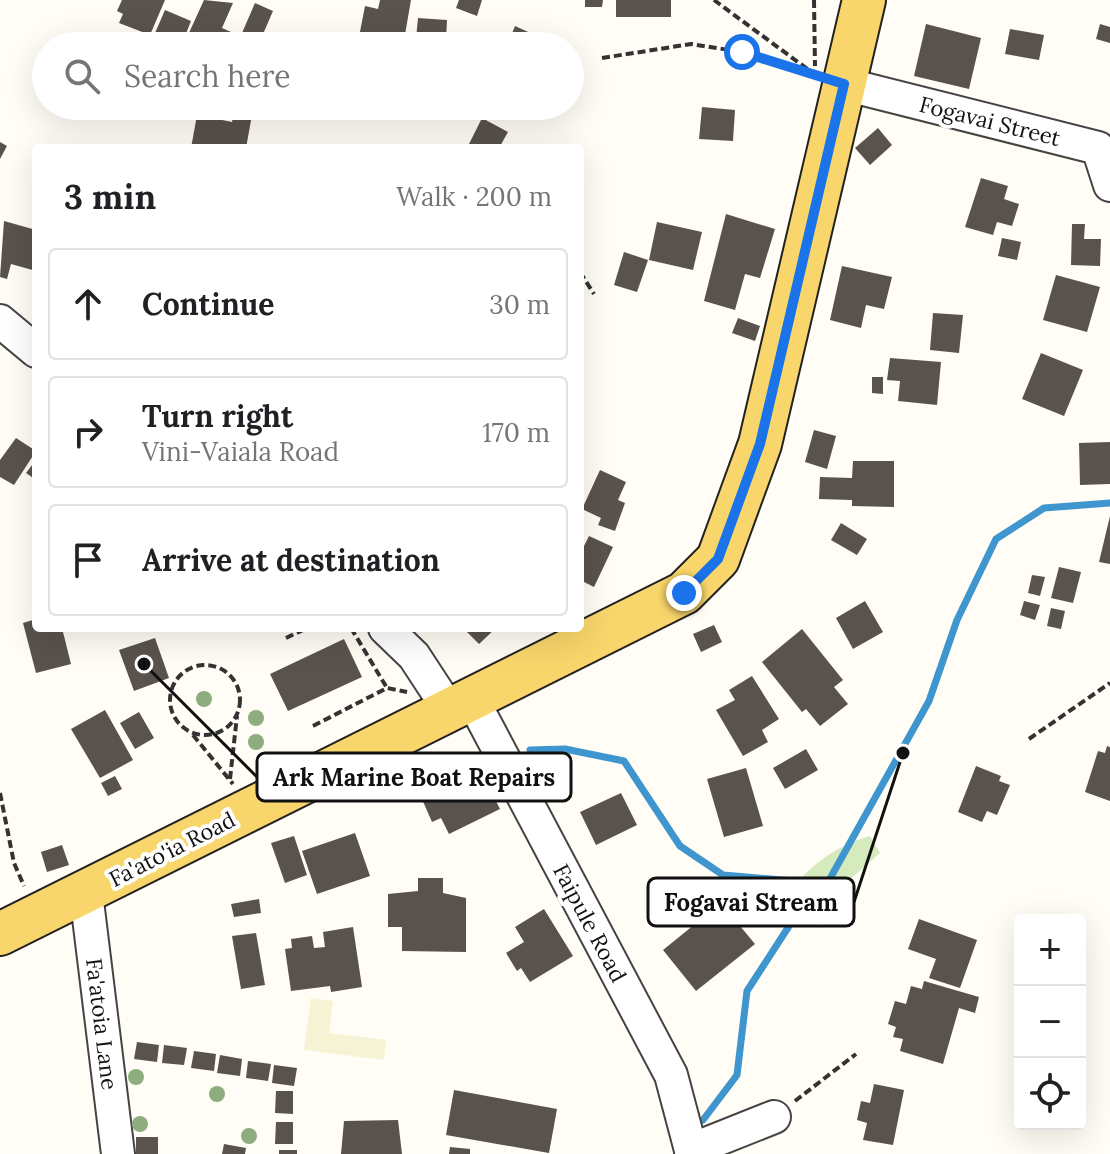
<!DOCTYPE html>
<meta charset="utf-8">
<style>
body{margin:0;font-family:Lora,serif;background:#f6f6f6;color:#202124}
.controls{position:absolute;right:24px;bottom:24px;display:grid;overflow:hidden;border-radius:8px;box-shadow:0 8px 32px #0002}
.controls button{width:72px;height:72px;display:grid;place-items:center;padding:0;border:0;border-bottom:2px solid #e0e0e0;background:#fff;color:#202124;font:40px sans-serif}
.stop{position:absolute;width:24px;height:24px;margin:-18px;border:6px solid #1a73e8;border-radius:50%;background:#fff}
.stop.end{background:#1a73e8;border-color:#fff;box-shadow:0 2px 8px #0008}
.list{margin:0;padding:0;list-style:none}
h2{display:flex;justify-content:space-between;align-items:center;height:104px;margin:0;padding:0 32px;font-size:34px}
h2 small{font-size:26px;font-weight:400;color:#757577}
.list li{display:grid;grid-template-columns:52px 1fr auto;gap:24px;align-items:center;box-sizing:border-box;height:112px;margin:0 16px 16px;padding:0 16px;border:2px solid #e0e0e0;border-radius:8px}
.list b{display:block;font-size:30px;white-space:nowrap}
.list p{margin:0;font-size:26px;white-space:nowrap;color:#757577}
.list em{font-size:26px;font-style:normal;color:#757577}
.icon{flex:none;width:44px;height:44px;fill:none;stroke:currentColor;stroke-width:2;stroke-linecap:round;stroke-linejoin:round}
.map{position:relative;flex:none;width:1110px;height:1154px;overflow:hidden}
.search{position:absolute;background:#fff;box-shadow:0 8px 32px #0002;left:32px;top:32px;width:552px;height:88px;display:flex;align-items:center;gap:20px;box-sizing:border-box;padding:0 28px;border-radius:44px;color:#757577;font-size:30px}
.panel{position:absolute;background:#fff;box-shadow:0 8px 32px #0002;left:32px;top:144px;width:552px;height:488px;border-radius:8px}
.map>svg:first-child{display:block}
.farmland{fill:#f6f3d4}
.green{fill:#d5ebbd}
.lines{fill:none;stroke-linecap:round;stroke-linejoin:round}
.stream{stroke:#3f96cf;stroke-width:7}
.building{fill:#5a524d}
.minor-casing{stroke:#444;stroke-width:36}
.major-casing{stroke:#222;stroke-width:46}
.path{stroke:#333;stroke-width:4;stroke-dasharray:8 4;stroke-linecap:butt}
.minor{stroke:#fff;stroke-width:32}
.major{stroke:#f9d66b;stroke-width:42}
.tree{fill:#8dad7f}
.route{stroke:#1a73e8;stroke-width:10}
.labels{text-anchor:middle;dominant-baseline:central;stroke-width:8;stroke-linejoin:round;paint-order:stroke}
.street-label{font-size:22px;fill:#111;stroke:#fff}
.leader{fill:none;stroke:#111;stroke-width:3}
.callout-dot{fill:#111;stroke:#fff;stroke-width:3}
.callout{fill:#fff;stroke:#111;stroke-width:3}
.callout-label{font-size:24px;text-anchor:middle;font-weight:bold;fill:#111}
</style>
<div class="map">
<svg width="1110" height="1154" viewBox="0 0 1110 1154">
<rect width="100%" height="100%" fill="#fffdf5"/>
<path class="farmland" d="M 311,998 L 333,1001 L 329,1033 L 386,1040 L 384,1060 L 304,1050 Z"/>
<path class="green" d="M 870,836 L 880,853 L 838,890 L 820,928 L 791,923 L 784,911 C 792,874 835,846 870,836 Z"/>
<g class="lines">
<g class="stream">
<path d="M 530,750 L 565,749 L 624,761 L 680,846 L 723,875 L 827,884 L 929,701 L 957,620 L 996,539 L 1044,508 L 1110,503"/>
<path d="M 703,1120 L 737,1075 L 747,991 L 791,923 L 827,884"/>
</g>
</g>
<g class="building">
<path d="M 122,0 L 165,0 L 150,35 L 119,23 L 123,14 L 117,11 Z"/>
<path d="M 204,0 L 233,3 L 222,28 L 263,46 L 183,46 Z"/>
<path d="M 380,0 L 411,0 L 403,46 L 358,42 L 365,6 L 378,9 Z"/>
<path d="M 459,0 L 482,0 L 477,16 L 456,8 Z"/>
<path d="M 585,0 L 603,0 L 602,7 L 585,7 Z"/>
<rect x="616" y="0" width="55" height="17"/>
<path d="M 255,3 L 273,11 L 260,41 L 242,33 Z"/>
<path d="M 165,10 L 191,21 L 181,46 L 167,46 L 152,40 Z"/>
<path d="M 418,18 L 447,20 L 446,41 L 416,39 Z"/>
<path d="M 926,24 L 981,38 L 969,89 L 914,76 Z"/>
<path d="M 1100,24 L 1110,27 L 1110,43 L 1096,39 Z"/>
<path d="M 515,26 L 559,46 L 507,46 Z"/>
<path d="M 1010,29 L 1044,35 L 1039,60 L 1005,54 Z"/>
<path d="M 702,107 L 735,110 L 733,141 L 699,139 Z"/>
<path d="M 234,111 L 252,115 L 246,148 L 191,148 L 197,115 L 232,122 Z"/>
<path d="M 482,118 L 508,132 L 499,148 L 467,148 Z"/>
<path d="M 878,128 L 892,145 L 870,165 L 855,148 Z"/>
<path d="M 0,142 L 7,146 L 0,159 Z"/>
<path d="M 981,178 L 1008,186 L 1004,199 L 1019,204 L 1012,226 L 997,222 L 993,235 L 965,227 Z"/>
<path d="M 726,214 L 775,229 L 760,278 L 745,274 L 735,310 L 704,301 Z"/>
<path d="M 4,221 L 36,230 L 36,271 L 11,264 L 7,279 L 0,277 Z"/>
<path d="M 657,222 L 702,232 L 693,270 L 649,260 Z"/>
<path d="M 1072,224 L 1085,224 L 1084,239 L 1101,239 L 1100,266 L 1071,265 Z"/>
<path d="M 1002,238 L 1021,242 L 1017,260 L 998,256 Z"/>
<path d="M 624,252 L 648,260 L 637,292 L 614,285 Z"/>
<path d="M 842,266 L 892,277 L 884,309 L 866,305 L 861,328 L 830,320 Z"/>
<path d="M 1056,275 L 1100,287 L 1087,332 L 1043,320 Z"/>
<path d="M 933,313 L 963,315 L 959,353 L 930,350 Z"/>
<path d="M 738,318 L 760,326 L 755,341 L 732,333 Z"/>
<path d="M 1041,353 L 1083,370 L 1064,416 L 1022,399 Z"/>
<path d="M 890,358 L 941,362 L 937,405 L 898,401 L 900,381 L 887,380 Z"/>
<path d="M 872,377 L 883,377 L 883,394 L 872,393 Z"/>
<path d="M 814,430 L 836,436 L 827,469 L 805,462 Z"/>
<path d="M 16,438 L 36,451 L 14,485 L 0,477 L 0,460 Z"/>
<path d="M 1110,442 L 1110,484 L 1080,485 L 1079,443 Z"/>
<path d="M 36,460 L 36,480 L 26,473 Z"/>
<path d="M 853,461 L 894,461 L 894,507 L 852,506 L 852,500 L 819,499 L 820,477 L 852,478 Z"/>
<path d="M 600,470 L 626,482 L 618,500 L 625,503 L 615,531 L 598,525 L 601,518 L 582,509 Z"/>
<path d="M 1110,516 L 1110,564 L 1099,562 Z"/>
<path d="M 841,523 L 867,539 L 857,555 L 831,540 Z"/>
<path d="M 589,536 L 613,547 L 594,587 L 580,580 L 580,554 Z"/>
<path d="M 1059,567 L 1081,572 L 1073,603 L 1051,598 Z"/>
<path d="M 1032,575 L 1045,577 L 1040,596 L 1028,593 Z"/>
<path d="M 865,601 L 883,632 L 853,649 L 836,618 Z"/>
<path d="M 1024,601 L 1040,605 L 1035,620 L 1020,615 Z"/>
<path d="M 1051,608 L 1065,611 L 1061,629 L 1047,626 Z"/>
<path d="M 36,619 L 36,628 L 62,628 L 71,664 L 36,673 L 23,623 Z"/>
<path d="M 714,625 L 722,642 L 701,652 L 693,634 Z"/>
<path d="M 463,628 L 496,628 L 479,644 Z"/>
<path d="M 802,629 L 843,680 L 834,687 L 848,704 L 820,726 L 806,709 L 802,712 L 762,662 Z"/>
<path d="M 155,638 L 169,678 L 134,691 L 119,650 Z"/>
<path d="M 344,639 L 362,677 L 288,711 L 270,674 Z"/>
<path d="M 752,676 L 779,719 L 762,730 L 768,742 L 743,756 L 716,710 L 735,700 L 729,690 Z"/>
<path d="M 105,710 L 133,760 L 100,778 L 71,729 Z"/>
<path d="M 139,712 L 154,738 L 135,749 L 120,723 Z"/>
<path d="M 1107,746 L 1110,747 L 1110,801 L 1085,792 L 1098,751 L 1105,753 Z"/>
<path d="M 806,749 L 818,770 L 785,789 L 773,768 Z"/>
<path d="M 463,755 L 466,761 L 474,757 L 500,809 L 449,834 L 441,818 L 432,822 L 411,774 L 449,756 L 451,761 Z"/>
<path d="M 976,766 L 1001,776 L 999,781 L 1010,785 L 997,815 L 987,811 L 982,822 L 958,812 Z"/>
<path d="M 746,768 L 763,826 L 724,837 L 707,779 Z"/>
<path d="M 115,776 L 122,789 L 108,796 L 101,783 Z"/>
<path d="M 621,793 L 637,825 L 596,845 L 580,812 Z"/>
<path d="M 355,833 L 370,876 L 317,894 L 302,851 Z"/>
<path d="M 294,836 L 307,875 L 285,883 L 271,843 Z"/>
<path d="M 62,845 L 69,865 L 47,872 L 41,852 Z"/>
<path d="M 418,878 L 443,878 L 443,893 L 466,898 L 466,952 L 402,951 L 402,927 L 388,927 L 388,894 L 418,891 Z"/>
<path d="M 259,899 L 261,913 L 234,917 L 231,904 Z"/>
<path d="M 721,903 L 755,944 L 696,991 L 663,950 Z"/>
<path d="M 544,909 L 573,956 L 530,982 L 521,968 L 517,971 L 506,953 L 524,942 L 515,927 Z"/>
<path d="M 919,919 L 977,940 L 960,988 L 929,978 L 936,959 L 908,949 Z"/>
<path d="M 353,927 L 362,987 L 331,992 L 330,986 L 291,991 L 285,949 L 292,948 L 291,939 L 312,936 L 314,948 L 325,947 L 323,932 Z"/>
<path d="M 256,933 L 265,985 L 241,989 L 232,936 Z"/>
<path d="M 924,981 L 979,997 L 975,1013 L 959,1008 L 943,1064 L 900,1051 L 903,1039 L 893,1037 L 896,1027 L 888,1024 L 895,1001 L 906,1004 L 911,986 L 922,989 Z"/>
<path d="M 137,1042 L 159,1045 L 157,1062 L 134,1059 Z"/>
<path d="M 164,1045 L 187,1048 L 184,1065 L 162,1063 Z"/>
<path d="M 194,1051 L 216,1054 L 214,1071 L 191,1068 Z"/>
<path d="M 220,1055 L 242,1059 L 240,1076 L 217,1073 Z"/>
<path d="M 248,1061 L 271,1064 L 268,1081 L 246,1078 Z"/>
<path d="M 274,1065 L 297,1068 L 294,1086 L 272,1083 Z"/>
<path d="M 874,1084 L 904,1090 L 893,1145 L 863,1140 L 867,1123 L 857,1120 L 861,1101 L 870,1103 Z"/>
<path d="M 454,1090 L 557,1109 L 549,1153 L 446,1135 Z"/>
<path d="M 276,1091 L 293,1091 L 293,1114 L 275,1113 Z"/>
<path d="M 398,1120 L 402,1154 L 341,1154 L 344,1121 Z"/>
<path d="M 276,1122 L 293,1122 L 293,1144 L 275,1144 Z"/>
<rect x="136" y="1137" width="22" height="17"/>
<path d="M 224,1144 L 246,1148 L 245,1154 L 222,1154 Z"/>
<path d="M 450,1147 L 470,1149 L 470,1154 L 449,1154 Z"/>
<rect x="279" y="1150" width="18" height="4"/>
</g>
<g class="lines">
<defs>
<g id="minor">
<path d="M 844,84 L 1098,148 L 1110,185"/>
<path d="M 0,321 L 36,351"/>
<path d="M 385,628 L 414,656 L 450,711"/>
<path d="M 472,699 L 671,1075 L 692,1154"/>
<path d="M 86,893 L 118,1154"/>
<path d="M 691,1150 L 774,1117"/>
</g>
<path id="major" d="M 0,934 L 684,593 L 718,559 L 760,444 L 864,0"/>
</defs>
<use href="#minor" class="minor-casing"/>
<use href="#major" class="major-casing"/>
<g class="path">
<path d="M 714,0 L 810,71"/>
<path d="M 814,0 L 815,66"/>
<path d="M 602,58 L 691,44 L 742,52 L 815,74"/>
<path d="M 580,272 L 594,294"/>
<path d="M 351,628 L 387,688"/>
<path d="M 286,638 L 307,628"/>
<circle cx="205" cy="700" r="35"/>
<path d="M 313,726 L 387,688 L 407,692"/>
<path d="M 193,735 L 233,784"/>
<path d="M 1029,739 L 1110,683"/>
<path d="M 230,779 L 237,716"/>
<path d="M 0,793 L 14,863 L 24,886"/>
<path d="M 795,1101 L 856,1054"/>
</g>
<use href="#minor" class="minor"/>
<use href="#major" class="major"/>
</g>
<g class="tree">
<circle cx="204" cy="699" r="8"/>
<circle cx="256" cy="718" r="8"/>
<circle cx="256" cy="742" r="8"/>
<circle cx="136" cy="1077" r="8"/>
<circle cx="217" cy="1094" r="8"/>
<circle cx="140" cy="1124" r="8"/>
<circle cx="249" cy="1136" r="8"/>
</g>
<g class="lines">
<path class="route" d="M 684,593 L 718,559 L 760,444 L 844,84 L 742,52"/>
</g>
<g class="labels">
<g class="street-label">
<text transform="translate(990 121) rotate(14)">Fogavai Street</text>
<text transform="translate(172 849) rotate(-27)">Fa'ato'ia Road</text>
<text transform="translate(590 923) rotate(62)">Faipule Road</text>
<text transform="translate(102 1024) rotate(83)">Fa'atoia Lane</text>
</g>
</g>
<path class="leader" d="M144 664L257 777M903 753L854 902"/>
<g class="callout-dot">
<circle cx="144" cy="664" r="8"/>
<circle cx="903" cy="753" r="8"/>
</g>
<g class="callout">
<rect x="257" y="753" width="314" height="48" rx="8"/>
<rect x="648" y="878" width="206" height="48" rx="8"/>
</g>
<g class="callout-label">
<text x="414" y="786">Ark Marine Boat Repairs</text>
<text x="751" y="911">Fogavai Stream</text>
</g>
</svg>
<div class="controls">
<button>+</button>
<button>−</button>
<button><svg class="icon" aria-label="locate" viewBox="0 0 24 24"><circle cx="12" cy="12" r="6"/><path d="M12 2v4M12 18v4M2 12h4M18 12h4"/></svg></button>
</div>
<div class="stop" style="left:742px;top:52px"></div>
<div class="stop end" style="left:684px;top:593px"></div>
<div class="search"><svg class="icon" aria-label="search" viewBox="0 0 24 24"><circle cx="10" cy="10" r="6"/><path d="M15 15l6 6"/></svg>Search here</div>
<section class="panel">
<h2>3 min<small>Walk · 200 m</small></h2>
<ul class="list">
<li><svg class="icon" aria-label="ahead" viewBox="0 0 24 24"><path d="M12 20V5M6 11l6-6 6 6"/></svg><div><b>Continue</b></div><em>30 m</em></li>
<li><svg class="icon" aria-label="right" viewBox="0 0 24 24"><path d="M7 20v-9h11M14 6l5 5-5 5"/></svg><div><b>Turn right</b><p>Vini-Vaiala Road</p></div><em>170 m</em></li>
<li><svg class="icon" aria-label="arrive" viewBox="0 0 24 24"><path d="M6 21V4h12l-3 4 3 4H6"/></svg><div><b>Arrive at destination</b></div></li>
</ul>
</section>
</div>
